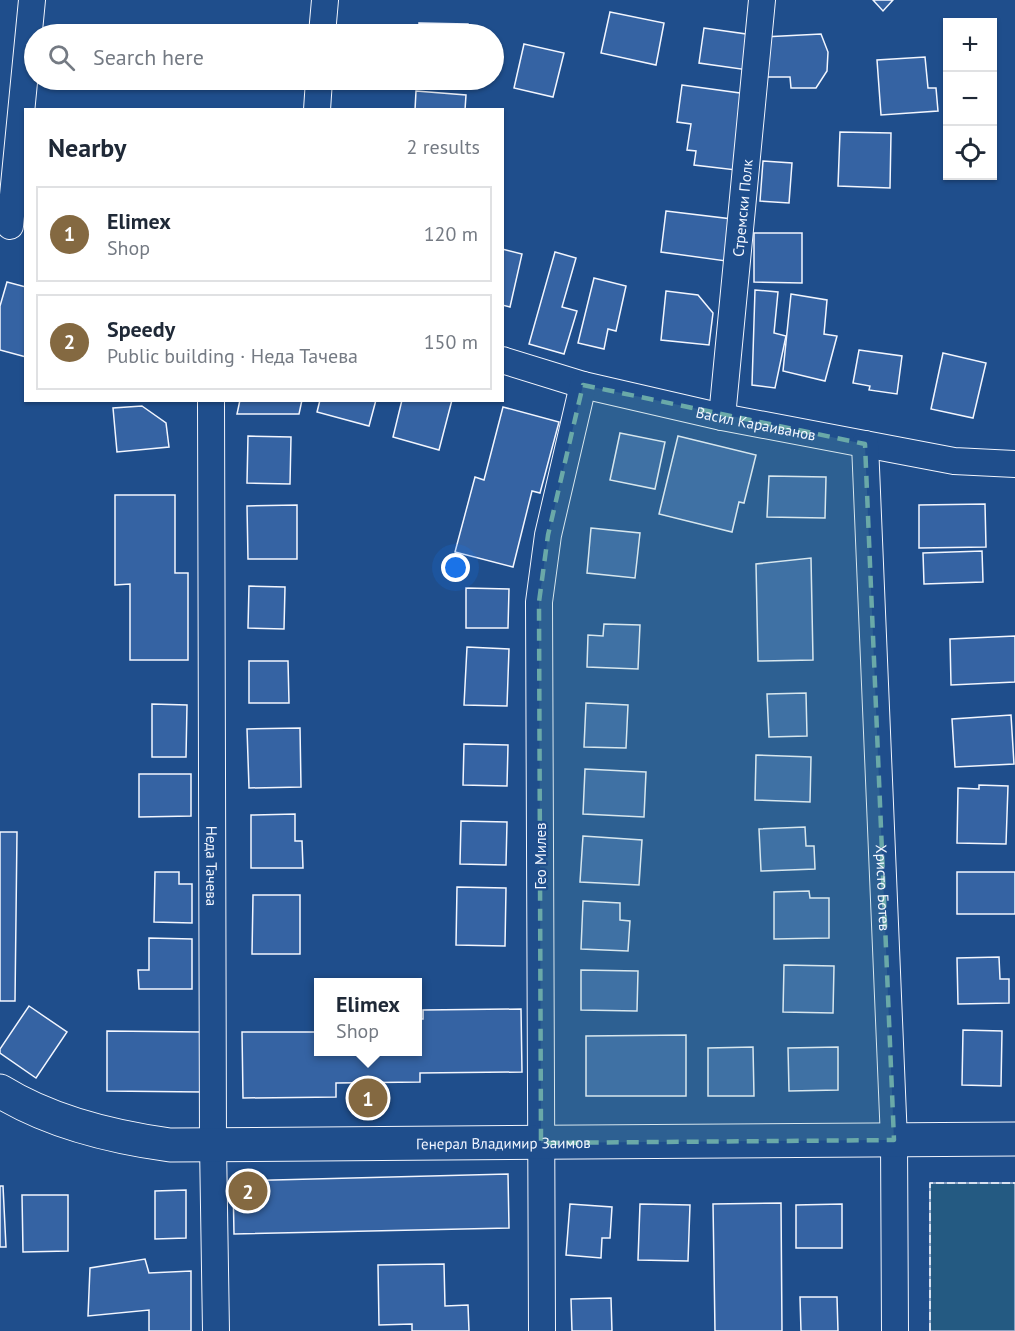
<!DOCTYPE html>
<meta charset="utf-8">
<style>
body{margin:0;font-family:"PT Sans",sans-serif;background:#f2f2f3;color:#1f2937}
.controls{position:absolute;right:18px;top:18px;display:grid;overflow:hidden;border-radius:0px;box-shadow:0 2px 4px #0004}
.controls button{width:54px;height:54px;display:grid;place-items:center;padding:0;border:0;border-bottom:2px solid #e0e1e3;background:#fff;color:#1f2937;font:30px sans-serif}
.you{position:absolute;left:456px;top:568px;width:21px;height:21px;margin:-15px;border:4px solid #fff;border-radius:50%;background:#1a73e8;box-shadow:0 0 0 9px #1a73e833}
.badge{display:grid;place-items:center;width:39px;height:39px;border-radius:50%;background:#846941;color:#fff;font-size:20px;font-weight:700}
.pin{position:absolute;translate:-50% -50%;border:3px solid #fff;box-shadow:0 2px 6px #0006}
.popup{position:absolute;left:314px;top:978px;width:108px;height:78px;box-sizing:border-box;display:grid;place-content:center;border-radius:0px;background:#fff;filter:drop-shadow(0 2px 4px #0005);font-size:20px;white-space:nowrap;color:#747a83}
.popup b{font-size:22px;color:#1f2937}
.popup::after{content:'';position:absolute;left:50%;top:100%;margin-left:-12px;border:12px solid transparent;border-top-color:#fff}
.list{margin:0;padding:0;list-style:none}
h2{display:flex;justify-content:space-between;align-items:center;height:78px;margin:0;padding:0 24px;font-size:26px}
h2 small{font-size:20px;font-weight:400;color:#747a83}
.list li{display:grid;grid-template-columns:39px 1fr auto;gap:18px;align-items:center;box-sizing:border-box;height:96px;margin:0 12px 12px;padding:0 12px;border:2px solid #e0e1e3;border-radius:0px}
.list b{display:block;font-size:22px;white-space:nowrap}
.list p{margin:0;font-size:20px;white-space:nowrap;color:#747a83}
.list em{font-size:20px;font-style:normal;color:#747a83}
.icon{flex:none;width:33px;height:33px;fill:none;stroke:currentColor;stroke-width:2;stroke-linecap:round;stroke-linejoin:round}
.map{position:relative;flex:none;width:1015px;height:1331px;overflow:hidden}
.search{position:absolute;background:#fff;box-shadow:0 2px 4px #0004;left:24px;top:24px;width:480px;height:66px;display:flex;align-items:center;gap:15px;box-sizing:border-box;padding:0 21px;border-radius:33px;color:#747a83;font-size:22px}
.panel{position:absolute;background:#fff;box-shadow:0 2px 4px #0004;left:24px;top:108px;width:480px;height:294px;border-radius:0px}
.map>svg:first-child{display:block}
.green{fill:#245a82;stroke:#a8bbd7;stroke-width:1.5}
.building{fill:#3563a3;stroke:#f2f6ff;stroke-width:1.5}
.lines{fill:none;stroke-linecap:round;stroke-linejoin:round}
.street-casing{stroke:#f2f6ff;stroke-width:28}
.secondary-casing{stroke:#f2f6ff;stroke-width:35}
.street{stroke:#1f4e8c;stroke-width:26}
.secondary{stroke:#1f4e8c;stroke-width:33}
.fence{stroke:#f2f6ff;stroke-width:1.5;stroke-dasharray:8 3;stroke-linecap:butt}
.marked{fill:#6aa9a8;fill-opacity:0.2;stroke:#6aa9a8;stroke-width:4.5;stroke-dasharray:12 8;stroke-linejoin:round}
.labels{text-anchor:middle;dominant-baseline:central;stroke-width:4.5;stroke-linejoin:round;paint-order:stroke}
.street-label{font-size:15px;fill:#f2f6ff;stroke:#1f4e8c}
</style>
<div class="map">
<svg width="1015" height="1331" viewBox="0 0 1015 1331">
<rect width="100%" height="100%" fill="#1f4e8c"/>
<rect class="green" x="930" y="1183" width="85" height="148"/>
<g class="building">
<path d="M 873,0 L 893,0 L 883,11 Z"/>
<path d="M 610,12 L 664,23 L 656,65 L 601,53 Z"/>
<path d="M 419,23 L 468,24 L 468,34 L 419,34 Z"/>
<path d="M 704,28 L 753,35 L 748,70 L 699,63 Z"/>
<path d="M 821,34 L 828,52 L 827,71 L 816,88 L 791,88 L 790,77 L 763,77 L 763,37 Z"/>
<path d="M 524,44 L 564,53 L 553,97 L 514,88 Z"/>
<path d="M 925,57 L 928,88 L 936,88 L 938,111 L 881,115 L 877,60 Z"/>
<path d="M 682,85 L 747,94 L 736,170 L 694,165 L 696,151 L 687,150 L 691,124 L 677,122 Z"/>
<path d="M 416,91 L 466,95 L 465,110 L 415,110 Z"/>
<path d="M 840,132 L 891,133 L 890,188 L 838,186 Z"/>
<path d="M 763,161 L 792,163 L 789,203 L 760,201 Z"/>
<path d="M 666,211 L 732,219 L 726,261 L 661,252 Z"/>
<path d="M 754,233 L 802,233 L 802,283 L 754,282 Z"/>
<path d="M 502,249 L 522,254 L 510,307 L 502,305 Z"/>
<path d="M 555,252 L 576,258 L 562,307 L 577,311 L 564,354 L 529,344 Z"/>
<path d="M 594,278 L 626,286 L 616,331 L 608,329 L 604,349 L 578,343 Z"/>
<path d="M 7,282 L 26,287 L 26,357 L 0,350 L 0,306 Z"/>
<path d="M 755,290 L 778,292 L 774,333 L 786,336 L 775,388 L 752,385 Z"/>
<path d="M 666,291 L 698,295 L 713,313 L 709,345 L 661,340 Z"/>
<path d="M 791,294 L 827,300 L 824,334 L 837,336 L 825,381 L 783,371 Z"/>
<path d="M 859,350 L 902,356 L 897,394 L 869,390 L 870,386 L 853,383 Z"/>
<path d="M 943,353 L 986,363 L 973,418 L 931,409 Z"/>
<path d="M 240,400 L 302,400 L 299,414 L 237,414 Z"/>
<path d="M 320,400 L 376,400 L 369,426 L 317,412 Z"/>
<path d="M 402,400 L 452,400 L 439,450 L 393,437 Z"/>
<path d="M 142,406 L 166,423 L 169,447 L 117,452 L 113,408 Z"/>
<path d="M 503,407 L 559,422 L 540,493 L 532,491 L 513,567 L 455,552 L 475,477 L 484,480 Z"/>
<path d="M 620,433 L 665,442 L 655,489 L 610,480 Z"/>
<path d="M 248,436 L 291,437 L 290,484 L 247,483 Z"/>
<path d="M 678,436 L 756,455 L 744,503 L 739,502 L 732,532 L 659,514 Z"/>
<path d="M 769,476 L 826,477 L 825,518 L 767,517 Z"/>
<path d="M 115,495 L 175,495 L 175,573 L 188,573 L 188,660 L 130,660 L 130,584 L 115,585 Z"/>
<path d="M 985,504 L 986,547 L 919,548 L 919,505 Z"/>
<path d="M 297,505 L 297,559 L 248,559 L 247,506 Z"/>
<path d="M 591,528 L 640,533 L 635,578 L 587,573 Z"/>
<path d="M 982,551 L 983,582 L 924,584 L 923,553 Z"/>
<path d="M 811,558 L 813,660 L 758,661 L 756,564 Z"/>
<path d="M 249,586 L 285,587 L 284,629 L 248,628 Z"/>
<path d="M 466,588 L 509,589 L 508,628 L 466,628 Z"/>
<path d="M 604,624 L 640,625 L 638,669 L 587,667 L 588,635 L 603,636 Z"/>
<path d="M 1015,636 L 1015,682 L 951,685 L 950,639 Z"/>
<path d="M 467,647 L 509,649 L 507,706 L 464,705 Z"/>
<path d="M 249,661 L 288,661 L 289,703 L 249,703 Z"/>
<path d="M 806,693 L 807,736 L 769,737 L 767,694 Z"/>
<path d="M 586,703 L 628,705 L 626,748 L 584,747 Z"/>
<path d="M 152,704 L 187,705 L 186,757 L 152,757 Z"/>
<path d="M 1011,715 L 1014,764 L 955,767 L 952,719 Z"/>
<path d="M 300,728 L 301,787 L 249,788 L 247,729 Z"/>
<path d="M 464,744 L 508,745 L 507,786 L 463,785 Z"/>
<path d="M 756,755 L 811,757 L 810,802 L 755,800 Z"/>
<path d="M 585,769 L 646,772 L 644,817 L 583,814 Z"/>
<path d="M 139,774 L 191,774 L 191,816 L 139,817 Z"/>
<path d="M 979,785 L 1008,786 L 1006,844 L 957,843 L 958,788 L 979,789 Z"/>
<path d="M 295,814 L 295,841 L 302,841 L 303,868 L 251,868 L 251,815 Z"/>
<path d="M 461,821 L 507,822 L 506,865 L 460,864 Z"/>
<path d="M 805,827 L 806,846 L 814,846 L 815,869 L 761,871 L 759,829 Z"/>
<path d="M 0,832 L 17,832 L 15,1001 L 0,1001 Z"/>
<path d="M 583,836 L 642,840 L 639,885 L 580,882 Z"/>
<path d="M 155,872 L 179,872 L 179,884 L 192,884 L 192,923 L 154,922 Z"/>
<rect x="957" y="872" width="58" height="42"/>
<path d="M 457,887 L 506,888 L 505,946 L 456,945 Z"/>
<path d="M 809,891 L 810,898 L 829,898 L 829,938 L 774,939 L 774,892 Z"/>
<path d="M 253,895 L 300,895 L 300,954 L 252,954 Z"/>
<path d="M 583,901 L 620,903 L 620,920 L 630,921 L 628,951 L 581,949 Z"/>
<path d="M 149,938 L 192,939 L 192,989 L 139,989 L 138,970 L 149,970 Z"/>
<path d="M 999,957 L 1000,979 L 1009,979 L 1009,1003 L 958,1004 L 957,958 Z"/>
<path d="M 784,965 L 834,966 L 833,1013 L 783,1012 Z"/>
<path d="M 581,970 L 638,971 L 637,1011 L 581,1010 Z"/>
<path d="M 29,1006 L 67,1032 L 36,1078 L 0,1053 L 0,1049 Z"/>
<path d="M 521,1009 L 522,1072 L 420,1073 L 420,1082 L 336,1083 L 336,1097 L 243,1098 L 242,1032 L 318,1032 L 318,1052 L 418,1052 L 418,1019 L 423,1019 L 423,1010 Z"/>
<path d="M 963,1030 L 1002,1031 L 1001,1086 L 962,1085 Z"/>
<path d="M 107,1031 L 203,1032 L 202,1092 L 107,1091 Z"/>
<path d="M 686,1035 L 686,1096 L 586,1096 L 586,1036 Z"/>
<path d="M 753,1047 L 754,1096 L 708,1096 L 708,1048 Z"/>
<path d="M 838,1047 L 838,1090 L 789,1091 L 788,1048 Z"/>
<path d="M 508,1174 L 509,1228 L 234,1234 L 233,1181 Z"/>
<path d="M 0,1186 L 3,1186 L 6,1247 L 0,1247 Z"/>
<path d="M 186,1190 L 186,1238 L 155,1239 L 155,1191 Z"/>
<path d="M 22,1195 L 68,1195 L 68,1251 L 23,1252 Z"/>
<path d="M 781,1203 L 782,1331 L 715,1331 L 713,1204 Z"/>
<path d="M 570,1204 L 612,1207 L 610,1238 L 602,1238 L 601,1258 L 566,1255 Z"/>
<path d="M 640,1204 L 690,1205 L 688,1261 L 638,1260 Z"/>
<path d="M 842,1204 L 842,1248 L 796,1248 L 796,1205 Z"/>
<path d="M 145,1259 L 149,1273 L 191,1271 L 191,1331 L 149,1331 L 149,1310 L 88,1316 L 90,1268 Z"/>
<path d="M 444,1264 L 445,1306 L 468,1305 L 469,1331 L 412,1331 L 412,1324 L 379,1325 L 378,1265 Z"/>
<path d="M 800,1297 L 837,1297 L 838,1331 L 801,1331 Z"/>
<path d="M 611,1298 L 612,1331 L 572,1331 L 571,1299 Z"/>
</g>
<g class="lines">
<defs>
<g id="street">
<path d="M 322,34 L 325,0"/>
<path d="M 317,110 L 319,80"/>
<path d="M 10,226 L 32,0"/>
<path id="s1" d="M 502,360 L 583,385 L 722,417 L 954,461 L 1015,464"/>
<path id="s2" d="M 211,400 L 213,1145 L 216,1331"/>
<path id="s3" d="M 722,417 L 762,0"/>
<path id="s4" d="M 865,444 L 894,1140 L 895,1331"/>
<path d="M 542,1331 L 539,602 L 548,535 L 583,385"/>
</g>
<g id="secondary">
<path id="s5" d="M 0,1091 C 50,1122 112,1137 170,1145 L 1015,1139"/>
</g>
</defs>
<use href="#street" class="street-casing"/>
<use href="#secondary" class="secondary-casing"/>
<use href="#street" class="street"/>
<use href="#secondary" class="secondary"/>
<path class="fence" d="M 930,1331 L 930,1183 L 1015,1183"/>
</g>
<path class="marked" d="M 583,385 L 865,444 L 894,1140 L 541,1143 L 539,602 L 548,535 Z"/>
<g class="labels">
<g class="street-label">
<text stroke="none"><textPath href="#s3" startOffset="210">Стремски Полк</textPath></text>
<text stroke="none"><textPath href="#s1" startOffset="262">Васил Караиванов</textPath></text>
<text transform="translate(540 856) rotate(-90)">Гео Милев</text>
<text stroke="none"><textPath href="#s2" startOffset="466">Неда Тачева</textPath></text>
<text stroke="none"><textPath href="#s4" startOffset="444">Христо Ботев</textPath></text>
<text stroke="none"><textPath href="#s5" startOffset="513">Генерал Владимир Заимов</textPath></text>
</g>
</g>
</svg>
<div class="controls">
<button>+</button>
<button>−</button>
<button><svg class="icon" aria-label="locate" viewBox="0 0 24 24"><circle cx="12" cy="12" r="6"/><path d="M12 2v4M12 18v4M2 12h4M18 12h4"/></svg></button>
</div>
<div class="you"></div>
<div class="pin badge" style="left:368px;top:1098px">1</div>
<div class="popup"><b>Elimex</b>Shop</div>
<div class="pin badge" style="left:248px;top:1191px">2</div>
<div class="search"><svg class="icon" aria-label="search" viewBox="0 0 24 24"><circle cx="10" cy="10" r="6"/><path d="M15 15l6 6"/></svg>Search here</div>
<section class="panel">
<h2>Nearby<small>2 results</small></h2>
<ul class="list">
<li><span class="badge">1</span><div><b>Elimex</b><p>Shop</p></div><em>120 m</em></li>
<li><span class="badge">2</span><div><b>Speedy</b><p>Public building · Неда Тачева</p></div><em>150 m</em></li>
</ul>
</section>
</div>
